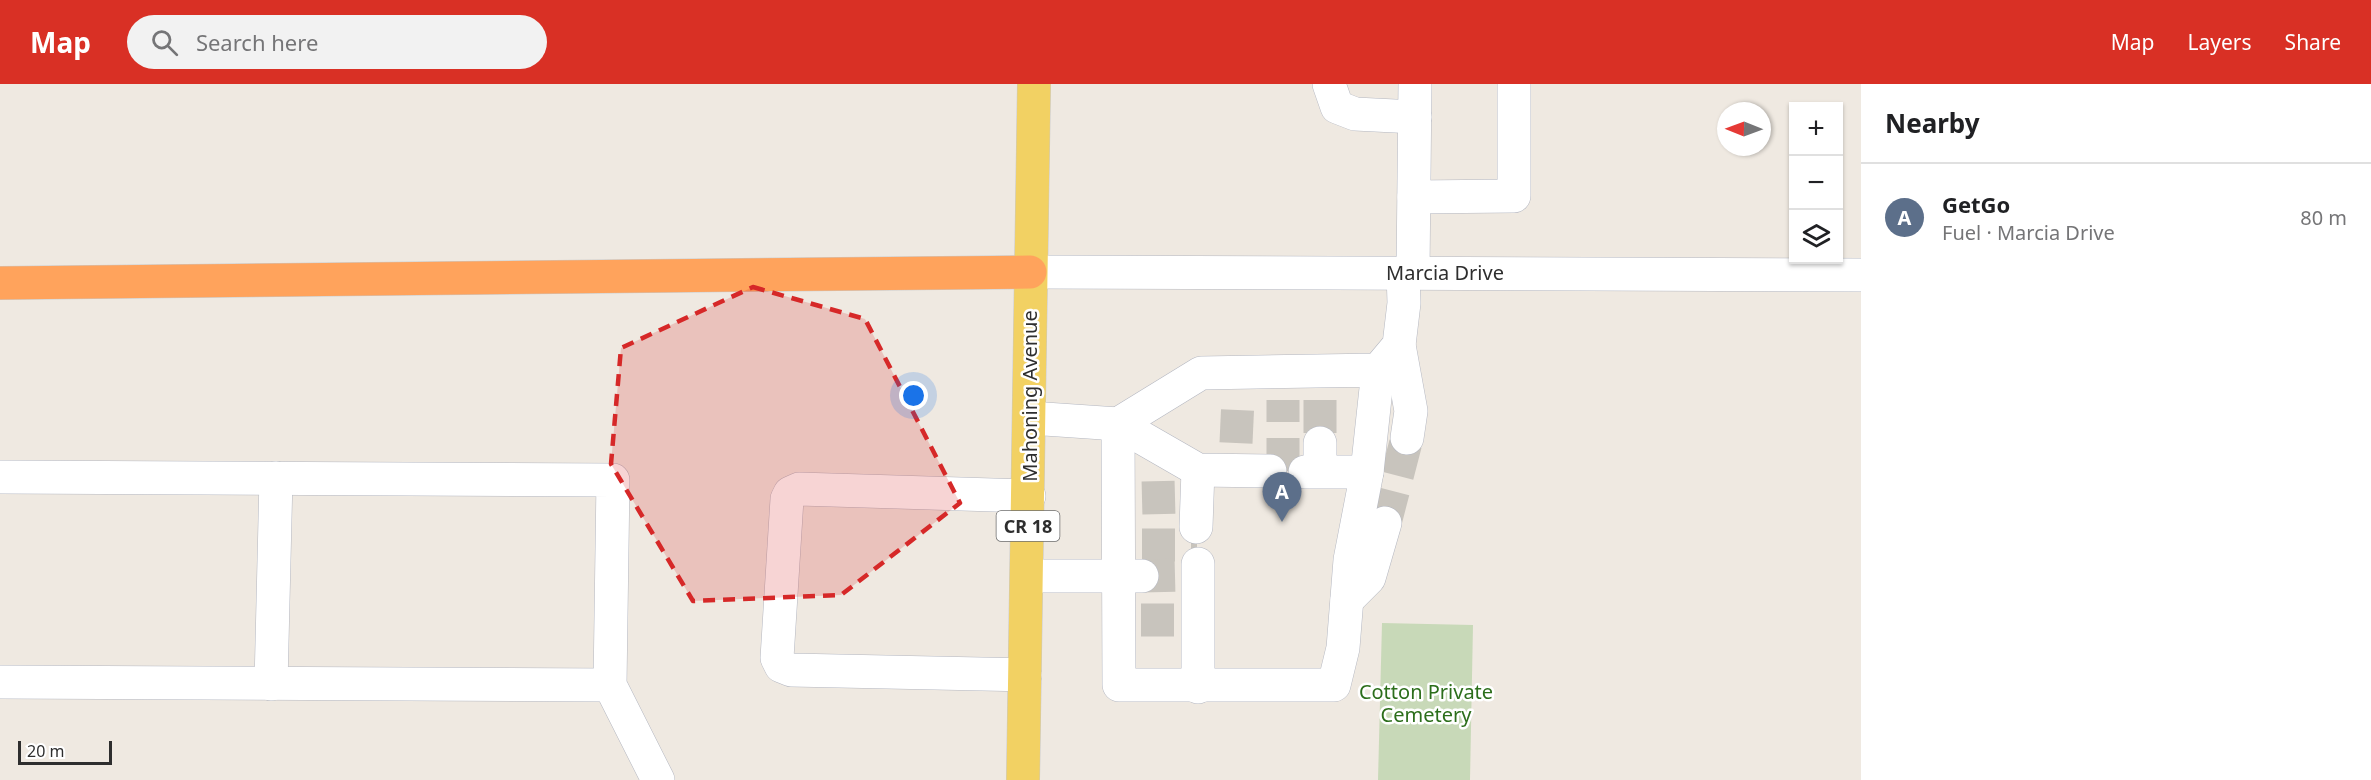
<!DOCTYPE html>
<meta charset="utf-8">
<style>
body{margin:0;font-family:"Noto Sans",sans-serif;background:#f2f2f2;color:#202124}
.controls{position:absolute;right:18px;top:18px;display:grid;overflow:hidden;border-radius:0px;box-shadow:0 2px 4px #0004}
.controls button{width:54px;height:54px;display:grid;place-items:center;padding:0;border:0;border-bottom:2px solid #e0e0e0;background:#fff;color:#202124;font:30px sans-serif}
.compass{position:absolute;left:1717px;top:18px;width:54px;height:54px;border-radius:50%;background:#fff;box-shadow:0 2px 4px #0004;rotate:271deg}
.scale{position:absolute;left:18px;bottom:15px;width:94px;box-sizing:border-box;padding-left:6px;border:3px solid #2e2e2e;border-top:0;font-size:16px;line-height:21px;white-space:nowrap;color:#2e2e2e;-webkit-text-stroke:4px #fff;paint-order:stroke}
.you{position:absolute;left:914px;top:312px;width:21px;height:21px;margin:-15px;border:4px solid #fff;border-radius:50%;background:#1a73e8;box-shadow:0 0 0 9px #1a73e833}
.badge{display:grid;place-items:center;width:39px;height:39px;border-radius:50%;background:#d93025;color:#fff;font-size:20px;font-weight:700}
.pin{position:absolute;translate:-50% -50px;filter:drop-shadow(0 2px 3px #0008)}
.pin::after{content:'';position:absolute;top:32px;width:21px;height:18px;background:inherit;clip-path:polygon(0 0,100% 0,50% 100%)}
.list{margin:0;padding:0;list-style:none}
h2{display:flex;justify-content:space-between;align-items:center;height:78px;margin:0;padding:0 24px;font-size:26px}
h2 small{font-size:20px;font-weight:400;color:#757577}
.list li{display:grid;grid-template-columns:39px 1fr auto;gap:18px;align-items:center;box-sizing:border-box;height:108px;padding:0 24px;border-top:2px solid #e0e0e0}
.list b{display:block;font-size:22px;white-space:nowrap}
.list p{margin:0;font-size:20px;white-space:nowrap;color:#757577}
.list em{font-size:20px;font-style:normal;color:#757577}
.icon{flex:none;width:33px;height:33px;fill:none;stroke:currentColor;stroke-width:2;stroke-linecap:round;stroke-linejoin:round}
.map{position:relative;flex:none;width:1861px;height:696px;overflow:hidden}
header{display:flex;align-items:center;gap:36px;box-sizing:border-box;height:84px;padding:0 30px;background:#d93025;color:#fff}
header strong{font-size:28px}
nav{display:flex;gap:33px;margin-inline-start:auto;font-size:21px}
.search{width:420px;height:54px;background:#f2f2f2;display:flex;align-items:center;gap:15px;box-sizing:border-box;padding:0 21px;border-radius:33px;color:#757577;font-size:22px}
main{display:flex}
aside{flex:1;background:#fff}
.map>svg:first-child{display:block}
.cemetery{fill:#c8d9b8}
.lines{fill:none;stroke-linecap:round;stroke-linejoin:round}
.minor-tunnel{stroke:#c8c4bd;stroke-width:33;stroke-dasharray:33 16;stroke-linecap:butt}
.minor-casing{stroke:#b4b7c1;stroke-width:34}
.major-casing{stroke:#c9c9c9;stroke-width:34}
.highway-casing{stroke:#c9c9c9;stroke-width:34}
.minor{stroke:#fff;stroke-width:33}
.major{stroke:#f2d163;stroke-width:33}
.highway{stroke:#ffa35c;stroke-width:33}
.marked{fill:#d62828;fill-opacity:0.2;stroke:#d62828;stroke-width:4.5;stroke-dasharray:12 8;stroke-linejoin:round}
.labels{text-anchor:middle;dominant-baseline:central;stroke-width:5;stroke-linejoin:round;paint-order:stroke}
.shield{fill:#fff;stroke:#6d6d6d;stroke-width:1.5}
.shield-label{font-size:18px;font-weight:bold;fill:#2e2e2e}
.street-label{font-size:20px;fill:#2e2e2e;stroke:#fff}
.park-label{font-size:20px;fill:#2c6e1b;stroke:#fff}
</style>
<header>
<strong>Map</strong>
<div class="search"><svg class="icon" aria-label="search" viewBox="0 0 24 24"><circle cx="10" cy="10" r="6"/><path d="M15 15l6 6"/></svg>Search here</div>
<nav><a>Map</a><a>Layers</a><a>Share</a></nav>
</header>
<main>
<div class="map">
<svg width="1861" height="696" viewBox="0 0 1861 696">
<rect width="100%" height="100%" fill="#efe9e1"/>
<path class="cemetery" d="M 1382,539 L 1473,541 L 1470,696 L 1378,696 Z"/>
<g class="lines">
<g class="minor-tunnel">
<path d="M 1320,316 L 1320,359"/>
<path d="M 1236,359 L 1238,315"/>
<path d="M 1283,387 L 1283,316"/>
<path d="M 1142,414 L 1182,413"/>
<path d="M 1385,439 L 1407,354"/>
<path d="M 1142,461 L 1197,461"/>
<path d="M 1142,492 L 1182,491"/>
<path d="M 1141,536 L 1181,536"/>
</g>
<defs>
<g id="minor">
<path d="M 1329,0 L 1337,23 L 1355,30 L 1415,33"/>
<path d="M 1414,113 L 1514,112 L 1514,0"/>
<path d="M 1030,188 L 1861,191"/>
<path d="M 1413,188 L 1415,0"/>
<path d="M 1399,261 L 1411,327 L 1407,354"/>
<path d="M 1378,286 L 1367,388 L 1350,476 L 1343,564 L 1334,601 L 1119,601 L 1118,340 L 1201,289 L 1378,286 L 1399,261 L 1404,219 L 1403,188"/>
<path d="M 1030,334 L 1118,340 L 1198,386 L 1270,387"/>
<path d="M 1320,387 L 1320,359"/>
<path d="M 1305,388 L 1367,388"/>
<path d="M 0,393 L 613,396 L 610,601 L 658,696"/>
<path d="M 1196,443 L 1198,386"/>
<path d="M 1027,492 L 1142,492"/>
<path d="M 1347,516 L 1369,494 L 1385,439"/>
<path d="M 1025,591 L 791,586 L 781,582 L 777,574 L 787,415 L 790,409 L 799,405 L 1029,412"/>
<path d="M 0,598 L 610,601"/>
<path d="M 271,600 L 276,394"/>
<path d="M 1198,603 L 1198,480"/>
</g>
<path id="major" d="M 1023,696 L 1034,0"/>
<path id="highway" d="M 0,199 L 1030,188"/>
</defs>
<use href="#minor" class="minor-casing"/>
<use href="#major" class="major-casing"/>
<use href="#highway" class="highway-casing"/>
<use href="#minor" class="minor"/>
<use href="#major" class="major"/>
<use href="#highway" class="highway"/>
</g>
<path class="marked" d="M 753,203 L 865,235 L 960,419 L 841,511 L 693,517 L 611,380 L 621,264 Z"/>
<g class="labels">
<rect class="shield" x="996.5" y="427" width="63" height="30" rx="4.5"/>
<g class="shield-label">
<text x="1028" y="442">CR 18</text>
</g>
<g class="street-label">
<text x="1445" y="188">Marcia Drive</text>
<text transform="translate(1029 312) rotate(-90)">Mahoning Avenue</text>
</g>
<g class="park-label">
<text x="1426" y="607">Cotton Private<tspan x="1426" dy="23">Cemetery</tspan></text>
</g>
</g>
</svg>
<div class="controls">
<button>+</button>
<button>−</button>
<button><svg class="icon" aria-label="layers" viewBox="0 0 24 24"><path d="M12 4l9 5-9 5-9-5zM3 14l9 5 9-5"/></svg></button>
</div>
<svg class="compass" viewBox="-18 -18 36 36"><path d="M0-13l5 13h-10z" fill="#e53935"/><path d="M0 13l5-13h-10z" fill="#757577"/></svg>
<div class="scale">20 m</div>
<div class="you"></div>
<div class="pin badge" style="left:1282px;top:438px;background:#5c6f8a">A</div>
</div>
<aside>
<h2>Nearby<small></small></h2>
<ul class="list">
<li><span class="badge" style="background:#5c6f8a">A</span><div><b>GetGo</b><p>Fuel · Marcia Drive</p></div><em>80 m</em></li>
</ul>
</aside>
</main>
